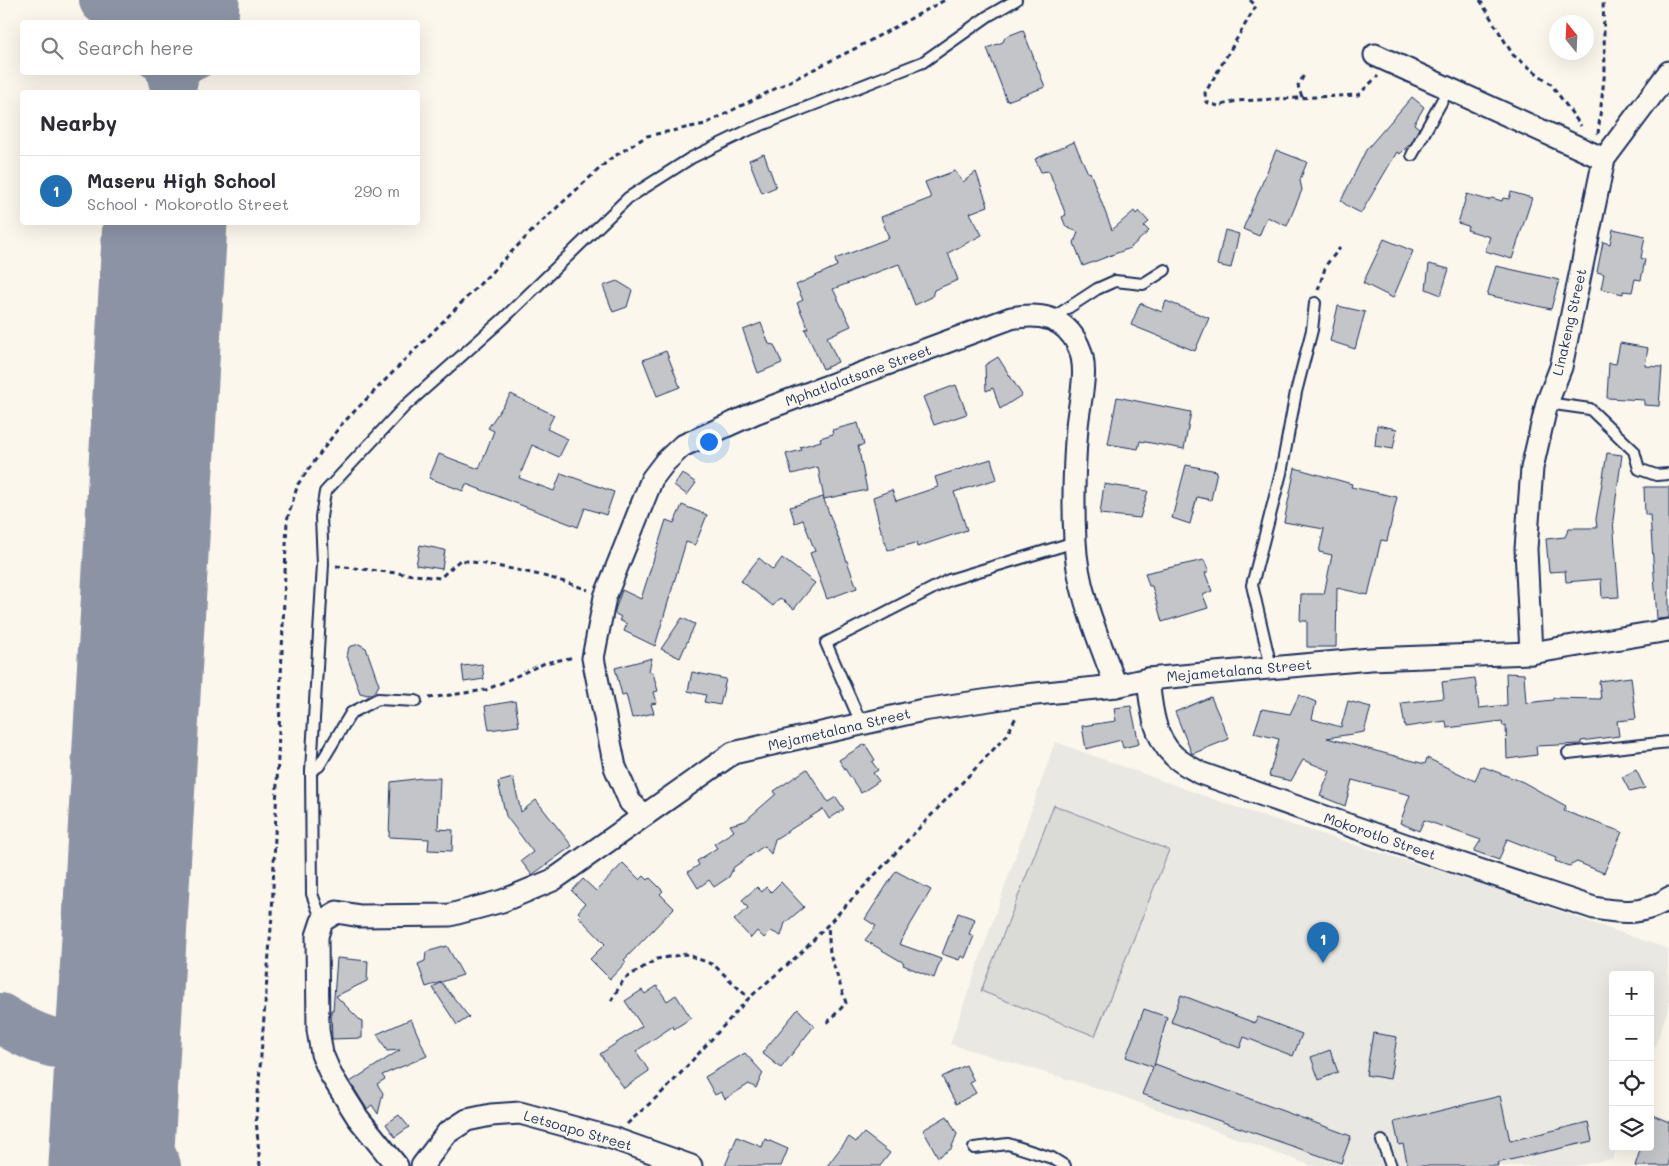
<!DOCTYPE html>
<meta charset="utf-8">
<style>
body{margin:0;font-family:Mali,sans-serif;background:#f7f7f7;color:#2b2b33}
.controls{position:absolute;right:15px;bottom:15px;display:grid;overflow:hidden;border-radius:5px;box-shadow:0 5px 20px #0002}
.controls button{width:45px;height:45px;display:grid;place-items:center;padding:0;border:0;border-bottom:1px solid #e1e1e2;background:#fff;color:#2b2b33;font:25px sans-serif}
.compass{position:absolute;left:1549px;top:15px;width:45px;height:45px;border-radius:50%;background:#fff;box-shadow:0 5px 20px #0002;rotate:342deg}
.you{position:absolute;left:708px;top:441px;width:18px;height:18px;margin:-12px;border:4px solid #fff;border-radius:50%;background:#1a73e8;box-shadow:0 0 0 8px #1a73e833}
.badge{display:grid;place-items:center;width:32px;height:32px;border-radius:50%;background:#1f6fb2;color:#fff;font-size:16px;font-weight:700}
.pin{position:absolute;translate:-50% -41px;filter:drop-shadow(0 1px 2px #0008)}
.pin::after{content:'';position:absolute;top:26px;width:18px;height:15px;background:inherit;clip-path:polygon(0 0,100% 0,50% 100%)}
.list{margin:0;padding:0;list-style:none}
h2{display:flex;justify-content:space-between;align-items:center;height:65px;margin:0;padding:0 20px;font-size:21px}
h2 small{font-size:16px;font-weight:400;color:#7c7c81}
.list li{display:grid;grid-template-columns:32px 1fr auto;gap:15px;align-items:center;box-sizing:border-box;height:70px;padding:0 20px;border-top:1px solid #e1e1e2}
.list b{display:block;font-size:19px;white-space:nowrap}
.list p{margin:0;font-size:16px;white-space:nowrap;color:#7c7c81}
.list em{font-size:16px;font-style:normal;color:#7c7c81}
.icon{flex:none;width:28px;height:28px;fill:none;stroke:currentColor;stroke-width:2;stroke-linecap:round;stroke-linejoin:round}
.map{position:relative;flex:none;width:1669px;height:1166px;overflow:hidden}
.search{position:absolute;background:#fff;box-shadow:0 5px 20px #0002;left:20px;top:20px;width:400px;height:55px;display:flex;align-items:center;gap:12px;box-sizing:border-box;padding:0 18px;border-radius:5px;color:#7c7c81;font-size:19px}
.panel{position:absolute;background:#fff;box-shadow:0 5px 20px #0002;left:20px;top:90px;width:400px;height:135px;border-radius:5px}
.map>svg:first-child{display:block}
.built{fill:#eae8e2}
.green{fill:#dadad7;stroke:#7a849a}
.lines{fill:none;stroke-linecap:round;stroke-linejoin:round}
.taxiway{stroke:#8b93a5;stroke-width:50}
.runway{stroke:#8b93a5;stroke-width:125}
.building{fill:#c3c5c9;stroke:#1b2f5e}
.service-casing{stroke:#1b2f5e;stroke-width:14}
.minor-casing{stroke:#1b2f5e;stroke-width:25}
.path{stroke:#1b2f5e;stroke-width:3;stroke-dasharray:5 4;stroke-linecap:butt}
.service{stroke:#fbf7ec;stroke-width:10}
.minor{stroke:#fbf7ec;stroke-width:21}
.labels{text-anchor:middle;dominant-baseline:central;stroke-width:4;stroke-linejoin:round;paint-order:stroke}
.street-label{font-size:14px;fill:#1b2f5e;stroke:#fbf7ec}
</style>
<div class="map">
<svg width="1669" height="1166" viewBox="0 0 1669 1166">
<rect width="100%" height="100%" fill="#fbf7ec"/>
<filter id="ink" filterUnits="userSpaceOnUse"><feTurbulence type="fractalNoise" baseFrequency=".02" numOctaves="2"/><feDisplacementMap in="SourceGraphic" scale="10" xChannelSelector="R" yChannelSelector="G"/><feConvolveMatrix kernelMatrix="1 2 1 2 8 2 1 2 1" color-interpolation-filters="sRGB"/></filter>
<g filter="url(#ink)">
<path class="built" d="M 1055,742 L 1235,807 L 1490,887 L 1668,949 L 1669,1006 L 1650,1061 L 1650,975 L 1613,975 L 1613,1147 L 1617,1147 L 1613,1159 L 1575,1166 L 1312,1166 L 1110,1092 L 950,1044 Z"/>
<path class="green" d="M 1054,805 L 1169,850 L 1095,1036 L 981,991 Z"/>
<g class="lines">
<g class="taxiway">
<path d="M 104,0 L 136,14 L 147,22"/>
<path d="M 171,72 L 173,80"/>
<path d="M 0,1018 C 57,1053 87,1058 121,994"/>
<path d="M 117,1060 L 130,1108 L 156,1166"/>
</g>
<g class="runway">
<path d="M 176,22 L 177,0"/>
<path d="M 111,1166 L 165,222"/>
</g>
</g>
<g class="building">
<path d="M 1023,30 L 1045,87 L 1007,101 L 987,48 L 1003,42 L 1005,37 Z"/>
<path d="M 1412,97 L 1424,107 L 1414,124 L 1419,128 L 1412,142 L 1400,154 L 1397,152 L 1361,213 L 1349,207 L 1341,201 L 1366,150 Z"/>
<path d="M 1074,142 L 1088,173 L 1090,172 L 1112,230 L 1134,211 L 1136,214 L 1139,211 L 1149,222 L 1144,226 L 1149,231 L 1130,248 L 1083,266 L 1074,243 L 1078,232 L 1066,227 L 1062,217 L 1066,215 L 1049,171 L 1041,172 L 1035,159 Z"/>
<path d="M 1276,150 L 1307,162 L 1300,180 L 1302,190 L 1287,226 L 1267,217 L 1259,236 L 1243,229 Z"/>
<path d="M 764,154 L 776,187 L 762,193 L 749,160 Z"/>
<path d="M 955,171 L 963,182 L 976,172 L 988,206 L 970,213 L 982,235 L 948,253 L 958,280 L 934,290 L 932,297 L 915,305 L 899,264 L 833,289 L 851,326 L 827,337 L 838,362 L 823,369 L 805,329 L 808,328 L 797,303 L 803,300 L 796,285 L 837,266 L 835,259 L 889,238 L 881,217 L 931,198 L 925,182 Z"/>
<path d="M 1511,192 L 1532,198 L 1512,259 L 1485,251 L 1490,237 L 1467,230 L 1468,226 L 1458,223 L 1467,194 L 1488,200 L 1492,198 L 1502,201 L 1503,198 L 1509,199 Z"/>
<path d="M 1613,229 L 1645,236 L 1641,258 L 1645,260 L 1641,280 L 1635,279 L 1632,292 L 1623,291 L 1623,294 L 1601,289 L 1604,274 L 1597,272 L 1603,242 L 1610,244 Z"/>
<path d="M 1225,230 L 1239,234 L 1231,268 L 1217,265 Z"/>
<path d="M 1384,239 L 1413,251 L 1393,298 L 1363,283 Z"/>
<path d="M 1429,264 L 1449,269 L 1441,295 L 1426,289 Z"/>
<path d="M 1496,266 L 1559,280 L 1551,309 L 1487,295 Z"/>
<path d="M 617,281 L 632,290 L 627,307 L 613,312 L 603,286 Z"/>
<path d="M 1166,301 L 1209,318 L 1195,351 L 1131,325 L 1140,303 L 1162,312 Z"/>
<path d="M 1338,306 L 1365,312 L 1355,349 L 1330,341 Z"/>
<path d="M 761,323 L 769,344 L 774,345 L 782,363 L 758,373 L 743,330 Z"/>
<path d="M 1620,343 L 1648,348 L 1645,366 L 1662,367 L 1659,406 L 1644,405 L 1644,400 L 1607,398 L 1609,363 L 1616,364 Z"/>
<path d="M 666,351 L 680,387 L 657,396 L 643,360 Z"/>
<path d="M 998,357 L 1022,395 L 1000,409 L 993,388 L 986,391 L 985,365 Z"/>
<path d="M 956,385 L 967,414 L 934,425 L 923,397 Z"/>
<path d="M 511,394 L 554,415 L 547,429 L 568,439 L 559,457 L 532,445 L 519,478 L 554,491 L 561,473 L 614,492 L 606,515 L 585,508 L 578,527 L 466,484 L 463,491 L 429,478 L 439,454 L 479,469 L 494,431 L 488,428 Z"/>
<path d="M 1117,397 L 1191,412 L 1184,449 L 1140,441 L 1138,449 L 1108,444 Z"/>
<path d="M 858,423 L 864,445 L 858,446 L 867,490 L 824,499 L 818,467 L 792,474 L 786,454 L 802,450 L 800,447 L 821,441 L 820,438 L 833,434 L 832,430 Z"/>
<path d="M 1377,425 L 1397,429 L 1393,449 L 1375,446 Z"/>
<path d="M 1607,453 L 1622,455 L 1613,520 L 1619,597 L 1602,598 L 1601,579 L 1566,582 L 1565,571 L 1549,572 L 1546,539 L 1565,537 L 1569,528 L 1597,528 L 1596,519 Z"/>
<path d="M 991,459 L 997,479 L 954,492 L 967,530 L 917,547 L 916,543 L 888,550 L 880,527 L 873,497 L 892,490 L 896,501 L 938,487 L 935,477 Z"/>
<path d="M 1186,465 L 1217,471 L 1211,500 L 1197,497 L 1190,524 L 1172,518 Z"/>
<path d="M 1295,468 L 1352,484 L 1351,487 L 1397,497 L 1387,541 L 1381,540 L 1368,595 L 1337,588 L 1336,647 L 1307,647 L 1307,621 L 1300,621 L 1301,594 L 1324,594 L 1332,555 L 1319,552 L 1324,529 L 1284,522 Z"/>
<path d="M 682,473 L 696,483 L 687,495 L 674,485 Z"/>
<path d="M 1104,484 L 1148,491 L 1140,518 L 1100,514 Z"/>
<path d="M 1644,487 L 1669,487 L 1669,618 L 1657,619 L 1650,515 L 1645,515 Z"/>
<path d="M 823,497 L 857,588 L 827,599 L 810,553 L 815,551 L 803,520 L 795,523 L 790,507 Z"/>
<path d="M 682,505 L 707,515 L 695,545 L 686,542 L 655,646 L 624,631 L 627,624 L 619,620 L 621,617 L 614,613 L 622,590 L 641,599 L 666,520 L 674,523 Z"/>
<path d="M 420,545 L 445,550 L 442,569 L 416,565 Z"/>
<path d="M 759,558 L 773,570 L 782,558 L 815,583 L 794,609 L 780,598 L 773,606 L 741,581 Z"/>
<path d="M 1204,560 L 1209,571 L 1205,573 L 1212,591 L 1203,595 L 1208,608 L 1162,622 L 1152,586 L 1149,586 L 1145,573 Z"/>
<path d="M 682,618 L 695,624 L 680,658 L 661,649 Z"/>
<path d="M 359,644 L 366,648 L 379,685 L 375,692 L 368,695 L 360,693 L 347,656 L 349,647 Z"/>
<path d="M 652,658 L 649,671 L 653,673 L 658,691 L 654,692 L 657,703 L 651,704 L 654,713 L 632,718 L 626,694 L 622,695 L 615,668 Z"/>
<path d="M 482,664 L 484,679 L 464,682 L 462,666 Z"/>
<path d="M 692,672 L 726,679 L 720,705 L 704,702 L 706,695 L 688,691 Z"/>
<path d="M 1506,673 L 1524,674 L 1526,703 L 1553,700 L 1553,698 L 1601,699 L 1599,681 L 1631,677 L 1636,719 L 1617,721 L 1619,736 L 1581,741 L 1581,744 L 1536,746 L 1537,755 L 1507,759 L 1506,725 L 1503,726 L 1502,721 L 1447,728 L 1446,721 L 1405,727 L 1401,703 L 1444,698 L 1442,682 L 1475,678 L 1479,708 L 1507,705 Z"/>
<path d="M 1299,695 L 1316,702 L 1312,719 L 1341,727 L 1348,701 L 1371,707 L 1364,732 L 1327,738 L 1425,764 L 1427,758 L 1475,781 L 1481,766 L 1523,782 L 1566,806 L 1564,811 L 1622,832 L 1604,873 L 1577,862 L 1569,866 L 1555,861 L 1556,858 L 1507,839 L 1499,860 L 1474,851 L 1481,840 L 1424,820 L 1419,831 L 1400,823 L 1410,795 L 1352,780 L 1345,806 L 1320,796 L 1330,771 L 1303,760 L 1291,781 L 1269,776 L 1279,739 L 1254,733 L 1262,709 L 1290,714 Z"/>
<path d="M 1211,697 L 1229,739 L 1192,754 L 1175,712 Z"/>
<path d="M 515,701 L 519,726 L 489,730 L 485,706 Z"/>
<path d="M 1131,706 L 1139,744 L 1123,748 L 1121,740 L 1086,749 L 1082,726 L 1116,721 L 1114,708 Z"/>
<path d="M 865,744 L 875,760 L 872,762 L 878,770 L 873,773 L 879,781 L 861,793 L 839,760 Z"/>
<path d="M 807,769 L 828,802 L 836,797 L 844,809 L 829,819 L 823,809 L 775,839 L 771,854 L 764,846 L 734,867 L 729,877 L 714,887 L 709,880 L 698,888 L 688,872 L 699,865 L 697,861 L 717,848 L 714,844 L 734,831 L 730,825 L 745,821 L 776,794 L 774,791 Z"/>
<path d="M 1636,770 L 1645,788 L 1630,792 L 1622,777 Z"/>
<path d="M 422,778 L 440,778 L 438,829 L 453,830 L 452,851 L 428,850 L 429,839 L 389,837 L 391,782 Z"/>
<path d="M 513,778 L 521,812 L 536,800 L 572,846 L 532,875 L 521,861 L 533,852 L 506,816 L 498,782 Z"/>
<path d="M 623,863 L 640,880 L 644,876 L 648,880 L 650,878 L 663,891 L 660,894 L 674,908 L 624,960 L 626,962 L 610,979 L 590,959 L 605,944 L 579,917 L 581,915 L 578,912 L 585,904 L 572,891 L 583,879 L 596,891 Z"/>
<path d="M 896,871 L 931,890 L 899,944 L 941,959 L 934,978 L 903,965 L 904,963 L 865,940 L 876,926 L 865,919 Z"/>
<path d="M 781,882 L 804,907 L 785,923 L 781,936 L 771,931 L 764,938 L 757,931 L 751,938 L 734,920 L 748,908 L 742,900 L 757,887 L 762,892 L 766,887 L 771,892 Z"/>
<path d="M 958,913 L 975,919 L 969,934 L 974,936 L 965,958 L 961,956 L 959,960 L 942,954 Z"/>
<path d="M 447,946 L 463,975 L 426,987 L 418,964 L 425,961 L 426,952 Z"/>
<path d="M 337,958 L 368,961 L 367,981 L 336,996 L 362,1022 L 362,1038 L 332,1039 L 331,1010 L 333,1010 Z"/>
<path d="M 441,982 L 469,1017 L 457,1025 L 433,988 Z"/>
<path d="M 657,986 L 667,1001 L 676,995 L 691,1018 L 674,1029 L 673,1026 L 636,1051 L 649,1071 L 624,1088 L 600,1054 L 642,1026 L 625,1001 L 642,990 L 645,994 Z"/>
<path d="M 1181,995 L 1255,1023 L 1258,1017 L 1302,1034 L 1293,1056 L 1244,1037 L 1240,1048 L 1171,1022 Z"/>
<path d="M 798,1009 L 814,1026 L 781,1068 L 762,1053 Z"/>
<path d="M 1144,1009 L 1167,1017 L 1154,1066 L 1155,1064 L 1351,1136 L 1341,1163 L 1142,1094 L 1153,1067 L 1126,1057 Z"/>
<path d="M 411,1019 L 427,1056 L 382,1075 L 385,1079 L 377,1084 L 383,1093 L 378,1114 L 372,1105 L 367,1109 L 350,1082 L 400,1050 L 387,1051 L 377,1034 Z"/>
<path d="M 1373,1033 L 1397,1037 L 1390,1079 L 1366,1075 Z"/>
<path d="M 1330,1050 L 1338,1072 L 1319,1080 L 1311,1057 Z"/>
<path d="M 745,1053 L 763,1073 L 756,1088 L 749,1084 L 725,1099 L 721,1092 L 715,1095 L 705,1077 Z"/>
<path d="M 966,1065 L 974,1081 L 970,1083 L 976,1093 L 956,1104 L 942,1077 Z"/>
<path d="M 1500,1096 L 1510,1141 L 1588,1122 L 1592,1141 L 1497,1163 L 1498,1166 L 1408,1166 L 1403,1144 L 1399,1145 L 1394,1122 Z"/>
<path d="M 1650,1114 L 1669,1122 L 1669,1166 L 1635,1166 L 1641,1147 L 1650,1147 Z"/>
<path d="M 399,1115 L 409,1127 L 395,1137 L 386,1124 Z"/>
<path d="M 947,1116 L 957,1134 L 951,1149 L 938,1157 L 923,1130 Z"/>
<path d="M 864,1133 L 890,1153 L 880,1166 L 827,1166 L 849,1137 L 856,1142 Z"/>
<path d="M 737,1137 L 762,1147 L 765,1139 L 788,1149 L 781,1166 L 725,1166 Z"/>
</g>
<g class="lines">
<defs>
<g id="service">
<path d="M 1412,155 L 1449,88"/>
<path d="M 1051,319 L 1097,289 L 1115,281 L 1143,284 L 1165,270"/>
<path d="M 1547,403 L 1590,409 L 1634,451 L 1639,469 L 1656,475 L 1669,474"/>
<path d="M 1271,667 L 1252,585 L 1281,473 L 1296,392 L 1312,330 L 1315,303"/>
<path d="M 861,723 L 826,643 L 949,580 L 1075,542"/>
<path d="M 1568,753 L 1669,742"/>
<path d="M 311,771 L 319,766 L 351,713 L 378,699 L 416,701"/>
<path d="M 322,921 L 312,894 L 311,771 L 323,564 L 321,517 L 325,492 L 404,407 L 503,319 L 628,198 L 691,158 L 751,129 L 923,62 L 988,16 L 1016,0"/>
<path d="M 1382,1141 L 1391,1166"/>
<path d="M 974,1148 L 1008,1144 L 1052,1158 L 1065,1166"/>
</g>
<g id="minor">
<path d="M 1375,55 L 1604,159"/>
<path d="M 1531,653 L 1526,549 L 1532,468 L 1547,403 L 1561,367 L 1604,159 L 1669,72"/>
<path d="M 1148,679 C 1151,705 1153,737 1174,756 C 1181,763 1192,768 1200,773 L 1434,855 L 1594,908 C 1621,913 1646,915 1669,898"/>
<path d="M 644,815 L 630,802 L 615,767 L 593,658 L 605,597 L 652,479 L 665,462 L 682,446 L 755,413 L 1011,318 C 1039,313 1064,316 1078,345 C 1090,370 1079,401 1077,427 C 1074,465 1073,503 1075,541 C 1077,592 1099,639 1116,686"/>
<path d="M 397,1166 L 358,1118 L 331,1075 L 322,1054 L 318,1030 L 317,936 L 322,921 L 337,912 L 360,916 L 450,915 L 502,901 L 553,880 L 733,753 L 923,710 L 1016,696 L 1116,686 L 1148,679 L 1370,659 L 1531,653 L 1669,630"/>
<path d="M 422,1166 L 447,1133 L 467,1120 L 491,1115 L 520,1113 L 612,1138 L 691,1166"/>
</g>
</defs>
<use href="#service" class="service-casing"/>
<use href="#minor" class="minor-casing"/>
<g class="path">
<path d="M 1250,0 L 1256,6 L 1205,93 L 1206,102 L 1218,106 L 1236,101 L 1358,95 L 1378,76"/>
<path d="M 1480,0 L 1513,55 L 1551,84 L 1581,126"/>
<path d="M 1302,97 L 1298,86 L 1305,73"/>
<path d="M 1598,134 L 1605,69 L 1603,0"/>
<path d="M 1318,290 L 1326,265 L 1340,248"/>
<path d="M 336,566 L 440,578 L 460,560 C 504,567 546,574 588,590"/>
<path d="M 429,698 L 486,690 L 545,663 L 575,657"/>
<path d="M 611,1001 L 624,979 L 657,959 L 686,954 L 714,965 L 749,998"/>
<path d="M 827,1023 L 846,1003 L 830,954 L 828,925"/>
<path d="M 627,1124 L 669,1086 L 749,998 L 803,951 L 1007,735 L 1017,715"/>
<path d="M 260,1166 L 256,1119 L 272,915 L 287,520 L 298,484 L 340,426 L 539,224 L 610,159 L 647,136 L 705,124 L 860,46 L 945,0"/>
</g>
<use href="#service" class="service"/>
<use href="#minor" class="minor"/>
</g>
</g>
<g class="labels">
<g class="street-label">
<text transform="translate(1569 322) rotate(-77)">Linakeng Street</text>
<text transform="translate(858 375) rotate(-20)">Mphatlalatsane Street</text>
<text transform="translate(1239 670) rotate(-5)">Mejametalana Street</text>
<text transform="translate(839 729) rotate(-13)">Mejametalana Street</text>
<text transform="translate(1380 836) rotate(19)">Mokorotlo Street</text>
<text transform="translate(578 1130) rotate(16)">Letsoapo Street</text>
</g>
</g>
</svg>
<div class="controls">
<button>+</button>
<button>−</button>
<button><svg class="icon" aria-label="locate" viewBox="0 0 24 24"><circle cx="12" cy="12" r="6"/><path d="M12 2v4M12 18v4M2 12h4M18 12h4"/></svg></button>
<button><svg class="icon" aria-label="layers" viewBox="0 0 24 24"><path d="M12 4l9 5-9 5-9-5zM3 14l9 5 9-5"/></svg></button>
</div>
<svg class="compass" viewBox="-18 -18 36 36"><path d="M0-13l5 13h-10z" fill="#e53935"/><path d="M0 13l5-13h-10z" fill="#7c7c81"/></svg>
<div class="you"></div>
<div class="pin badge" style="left:1323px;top:963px">1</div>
<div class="search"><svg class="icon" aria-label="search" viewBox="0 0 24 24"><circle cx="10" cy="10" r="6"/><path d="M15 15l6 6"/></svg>Search here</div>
<section class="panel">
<h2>Nearby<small></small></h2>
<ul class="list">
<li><span class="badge">1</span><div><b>Maseru High School</b><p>School · Mokorotlo Street</p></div><em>290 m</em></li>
</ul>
</section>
</div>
